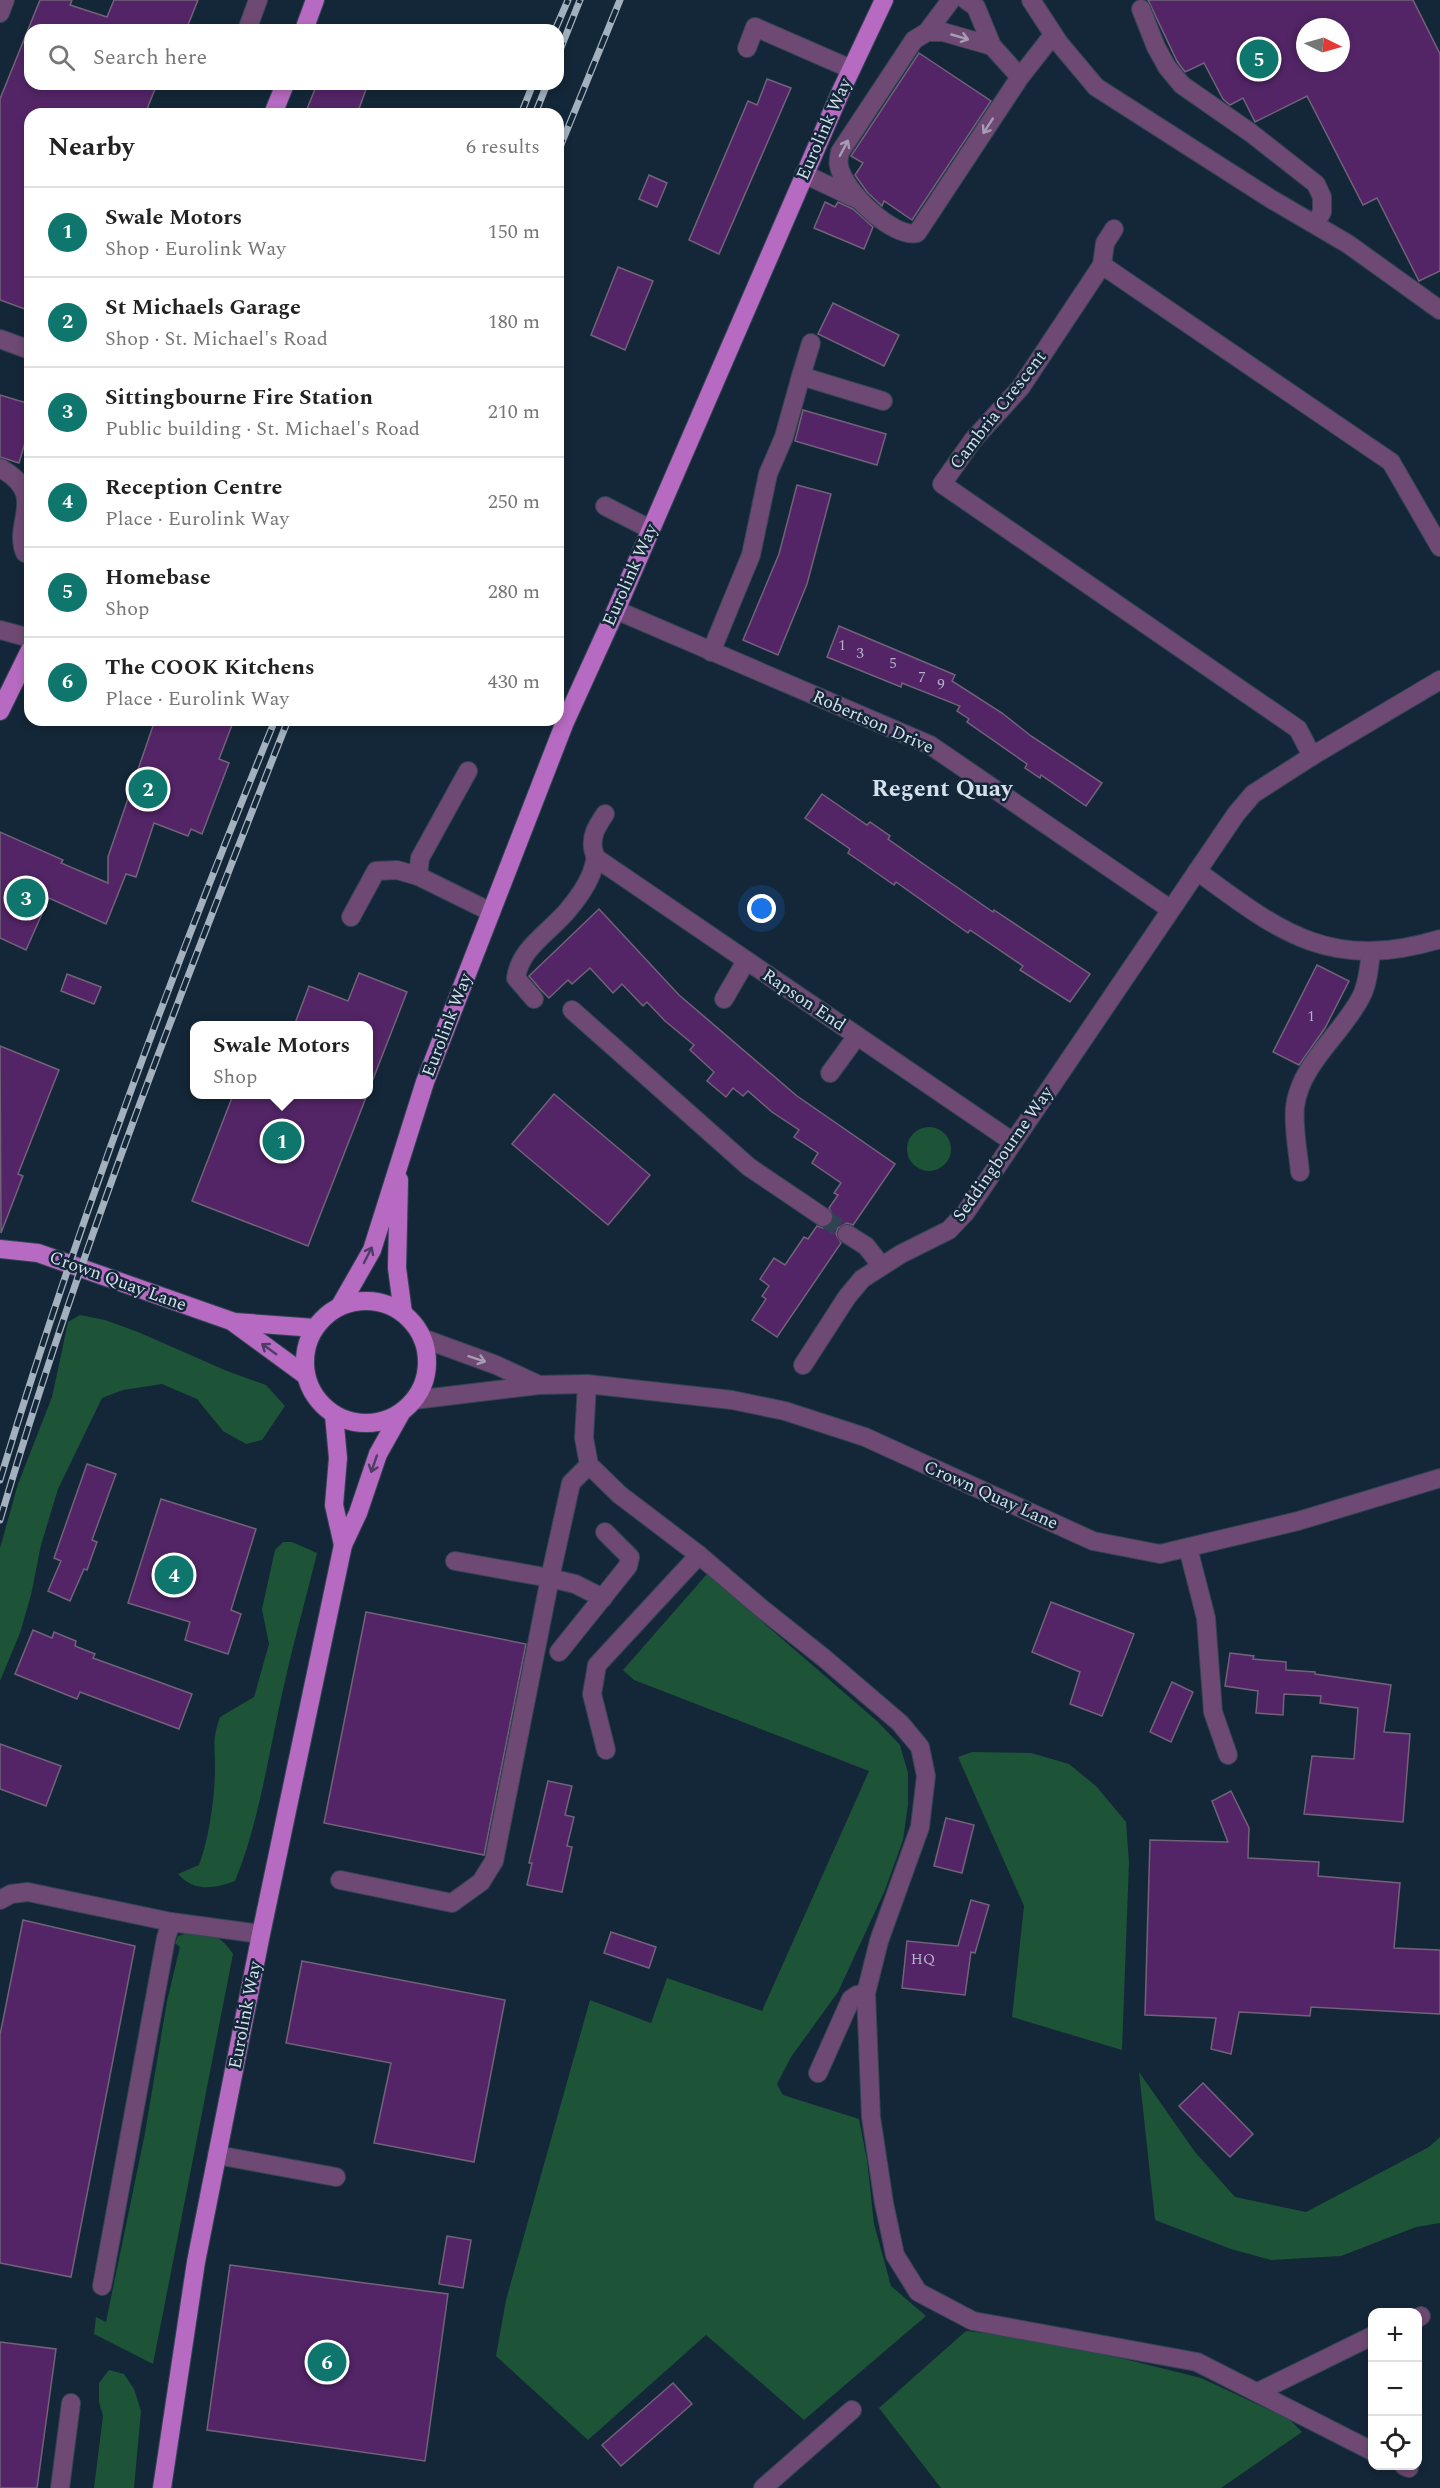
<!DOCTYPE html>
<meta charset="utf-8">
<style>
body{margin:0;font-family:Spectral,serif;background:#f2f2f2;color:#222}
.controls{position:absolute;right:18px;bottom:18px;display:grid;overflow:hidden;border-radius:12px;box-shadow:0 3px 9px #0003}
.controls button{width:54px;height:54px;display:grid;place-items:center;padding:0;border:0;border-bottom:2px solid #e0e0e0;background:#fff;color:#222;font:30px sans-serif}
.compass{position:absolute;left:1296px;top:18px;width:54px;height:54px;border-radius:50%;background:#fff;box-shadow:0 3px 9px #0003;rotate:95deg}
.you{position:absolute;left:762px;top:909px;width:21px;height:21px;margin:-15px;border:4px solid #fff;border-radius:50%;background:#1a73e8;box-shadow:0 0 0 9px #1a73e833}
.badge{display:grid;place-items:center;width:39px;height:39px;border-radius:50%;background:#0f766e;color:#fff;font-size:20px;font-weight:700}
.pin{position:absolute;translate:-50% -50%;border:3px solid #fff;box-shadow:0 2px 6px #0006}
.popup{position:absolute;left:190px;top:1021px;width:183px;height:78px;box-sizing:border-box;display:grid;place-content:center;border-radius:12px;background:#fff;filter:drop-shadow(0 2px 4px #0005);font-size:20px;white-space:nowrap;color:#767676}
.popup b{font-size:22px;color:#222}
.popup::after{content:'';position:absolute;left:50%;top:100%;margin-left:-12px;border:12px solid transparent;border-top-color:#fff}
.list{margin:0;padding:0;list-style:none}
h2{display:flex;justify-content:space-between;align-items:center;height:78px;margin:0;padding:0 24px;font-size:26px}
h2 small{font-size:20px;font-weight:400;color:#767676}
.list li{display:grid;grid-template-columns:39px 1fr auto;gap:18px;align-items:center;box-sizing:border-box;height:90px;padding:0 24px;border-top:2px solid #e0e0e0}
.list b{display:block;font-size:22px;white-space:nowrap}
.list p{margin:0;font-size:20px;white-space:nowrap;color:#767676}
.list em{font-size:20px;font-style:normal;color:#767676}
.icon{flex:none;width:33px;height:33px;fill:none;stroke:currentColor;stroke-width:2;stroke-linecap:round;stroke-linejoin:round}
.map{position:relative;flex:none;width:1440px;height:2488px;overflow:hidden}
.search{position:absolute;background:#fff;box-shadow:0 3px 9px #0003;left:24px;top:24px;width:540px;height:66px;display:flex;align-items:center;gap:15px;box-sizing:border-box;padding:0 21px;border-radius:18px;color:#767676;font-size:22px}
.panel{position:absolute;background:#fff;box-shadow:0 3px 9px #0003;left:24px;top:108px;width:540px;height:618px;border-radius:18px}
.map>svg:first-child{display:block}
.green{fill:#1d5337}
.building{fill:#532567;stroke:#716279;stroke-width:1.5;fill-rule:evenodd}
.lines{fill:none;stroke-linecap:round;stroke-linejoin:round}
.minor-tunnel{stroke:#314353;stroke-width:18;stroke-dasharray:18 9;stroke-linecap:butt}
.minor-casing{stroke:#334555;stroke-width:20}
.major-casing{stroke:#334555;stroke-width:20}
.minor{stroke:#6e4973;stroke-width:18}
.major{stroke:#b76ac1;stroke-width:18}
.rail-casing{stroke:#a3b1be;stroke-width:7}
.rail{stroke:#142738;stroke-width:4.5;stroke-dasharray:14;stroke-linecap:butt}
.oneway{stroke:#a69cb5}
.oneway2{stroke:#4d3e68}
.labels{text-anchor:middle;dominant-baseline:central;stroke-width:5;stroke-linejoin:round;paint-order:stroke}
.number-label{font-size:15px;fill:#b4b1ca}
.street-label{font-size:18px;fill:#d4e0eb;stroke:#142738}
.district-label{font-size:24px;font-weight:bold;fill:#d4e0eb;stroke:#142738}
</style>
<div class="map">
<svg width="1440" height="2488" viewBox="0 0 1440 2488">
<rect width="100%" height="100%" fill="#142738"/>
<g class="green">
<circle cx="929" cy="1149" r="22"/>
<path d="M 80,1315 L 105,1320 L 138,1332 L 227,1371 L 266,1385 L 285,1406 L 262,1440 L 246,1444 L 223,1431 L 197,1399 L 162,1384 L 123,1390 L 102,1398 L 58,1489 L 41,1545 L 31,1595 L 20,1633 L 0,1681 L 0,1548 L 18,1484 L 52,1397 L 68,1322 Z"/>
<path d="M 283,1542 L 292,1542 L 317,1553 C 304,1606 289,1659 278,1713 C 266,1770 257,1827 235,1881 C 214,1889 194,1892 178,1874 L 199,1865 C 209,1839 215,1796 215,1768 C 215,1744 212,1740 220,1717 L 254,1697 L 269,1644 L 262,1609 L 275,1550 Z"/>
<path d="M 707,1574 L 878,1722 L 900,1745 L 908,1773 L 908,1805 L 903,1840 L 885,1890 L 838,1992 L 791,2057 L 777,2084 L 783,2095 L 859,2119 L 867,2160 L 874,2224 L 891,2286 L 926,2316 L 804,2420 L 706,2335 L 588,2440 L 496,2356 L 506,2300 L 590,2000 L 651,2023 L 667,1978 L 762,2011 L 869,1771 L 634,1680 L 623,1670 Z"/>
<path d="M 972,1752 L 1031,1753 L 1069,1764 L 1096,1786 L 1126,1822 L 1129,1862 L 1122,2050 L 1012,2017 L 1024,1906 L 958,1757 Z"/>
<path d="M 195,1931 C 214,1935 222,1937 233,1954 L 153,2364 L 94,2334 L 96,2317 L 106,2322 L 145,2133 L 167,2001 L 180,1947 L 175,1943 L 178,1936 Z"/>
<path d="M 1139,2072 L 1195,2152 L 1235,2197 L 1306,2212 L 1429,2147 L 1440,2137 L 1440,2223 L 1416,2227 L 1341,2256 L 1271,2260 L 1231,2249 L 1155,2220 Z"/>
<path d="M 966,2331 L 1048,2340 L 1201,2378 L 1289,2419 L 1302,2432 L 1221,2488 L 941,2488 L 879,2408 Z"/>
<path d="M 109,2370 L 124,2374 L 134,2389 L 141,2411 L 134,2488 L 94,2488 L 103,2416 L 99,2402 L 99,2383 Z"/>
</g>
<g class="building">
<path d="M 40,0 L 72,0 L 70,5 L 107,17 L 114,0 L 198,0 L 186,30 L 30,30 L 30,84 L 157,84 L 145,114 L 30,114 L 30,311 L 0,300 L 0,99 Z"/>
<path d="M 1148,0 L 1413,0 L 1440,54 L 1440,271 L 1419,281 L 1377,198 L 1363,205 L 1307,96 L 1255,122 L 1243,98 L 1230,105 L 1223,99 L 1204,63 L 1185,72 L 1177,61 ZM 1305,27 L 1341,27 L 1341,63 L 1305,63 Z"/>
<path d="M 919,53 L 991,101 L 912,220 L 884,201 L 882,206 L 867,192 L 855,175 L 863,163 L 851,156 Z"/>
<path d="M 767,79 L 791,88 L 719,254 L 689,240 L 748,101 L 757,105 Z"/>
<path d="M 317,84 L 368,84 L 357,114 L 305,114 Z"/>
<path d="M 649,175 L 667,183 L 657,207 L 639,199 Z"/>
<path d="M 825,202 L 835,207 L 838,202 L 853,209 L 873,227 L 864,249 L 814,228 Z"/>
<path d="M 618,267 L 653,281 L 625,350 L 591,335 Z"/>
<path d="M 833,303 L 899,335 L 884,366 L 818,334 Z"/>
<path d="M 0,395 L 30,404 L 30,426 L 19,463 L 0,457 Z"/>
<path d="M 803,410 L 886,434 L 877,465 L 795,441 Z"/>
<path d="M 797,485 L 831,494 L 807,584 L 778,655 L 743,640 L 779,554 Z"/>
<path d="M 839,626 L 955,675 L 952,681 L 1002,713 L 1031,736 L 1102,783 L 1086,806 L 1041,775 L 1040,778 L 1025,768 L 1027,764 L 967,722 L 969,719 L 957,711 L 960,706 L 902,683 L 901,687 L 827,657 Z"/>
<path d="M 155,720 L 234,720 L 219,759 L 229,763 L 202,834 L 191,829 L 188,836 L 154,823 L 136,877 L 126,874 L 106,924 L 49,898 L 26,950 L 0,938 L 0,832 L 63,860 L 61,863 L 108,883 L 108,857 Z"/>
<path d="M 822,794 L 867,825 L 870,822 L 890,836 L 888,839 L 922,863 L 993,912 L 994,910 L 1090,974 L 1070,1002 L 1020,970 L 1023,966 L 970,930 L 968,933 L 896,882 L 894,885 L 861,862 L 848,853 L 850,849 L 805,818 Z"/>
<path d="M 599,909 L 679,995 L 797,1096 L 895,1164 L 853,1225 L 847,1223 L 838,1228 L 836,1234 L 841,1243 L 777,1337 L 752,1320 L 766,1299 L 762,1296 L 769,1286 L 760,1279 L 774,1258 L 785,1265 L 804,1237 L 808,1239 L 817,1226 L 823,1228 L 832,1224 L 834,1217 L 829,1208 L 838,1195 L 834,1193 L 841,1183 L 812,1163 L 818,1153 L 794,1137 L 799,1130 L 772,1112 L 748,1091 L 743,1096 L 733,1088 L 726,1097 L 707,1081 L 714,1072 L 690,1050 L 694,1045 L 665,1021 L 647,1002 L 643,1006 L 622,984 L 613,993 L 590,968 L 572,984 L 568,980 L 549,998 L 541,990 L 529,976 Z"/>
<path d="M 1317,965 L 1349,981 L 1325,1028 L 1299,1065 L 1273,1052 Z"/>
<path d="M 359,973 L 407,992 L 370,1087 L 369,1026 L 294,1026 L 309,986 L 348,1001 Z"/>
<path d="M 67,974 L 101,987 L 94,1004 L 61,991 Z"/>
<path d="M 0,1046 L 59,1070 L 18,1174 L 23,1176 L 1,1233 Z"/>
<path d="M 554,1094 L 650,1175 L 608,1225 L 512,1144 Z"/>
<path d="M 233,1095 L 367,1095 L 308,1246 L 192,1201 Z"/>
<path d="M 87,1464 L 116,1474 L 92,1540 L 97,1542 L 87,1570 L 84,1569 L 70,1601 L 48,1591 L 61,1561 L 54,1558 Z"/>
<path d="M 161,1499 L 256,1529 L 231,1610 L 241,1614 L 228,1654 L 185,1640 L 190,1622 L 128,1603 Z"/>
<path d="M 1051,1602 L 1134,1634 L 1102,1716 L 1070,1704 L 1080,1672 L 1032,1652 Z"/>
<path d="M 366,1612 L 526,1644 L 484,1855 L 324,1823 Z"/>
<path d="M 33,1630 L 52,1638 L 54,1632 L 76,1641 L 75,1646 L 95,1654 L 93,1658 L 192,1694 L 179,1729 L 80,1692 L 77,1699 L 15,1674 Z"/>
<path d="M 1230,1653 L 1254,1656 L 1253,1659 L 1286,1662 L 1286,1670 L 1315,1672 L 1315,1674 L 1391,1685 L 1384,1732 L 1410,1734 L 1403,1822 L 1304,1814 L 1312,1756 L 1354,1759 L 1358,1708 L 1320,1703 L 1321,1696 L 1284,1694 L 1283,1715 L 1256,1713 L 1258,1691 L 1225,1686 Z"/>
<path d="M 1172,1682 L 1193,1692 L 1171,1742 L 1150,1732 Z"/>
<path d="M 0,1744 L 61,1766 L 46,1806 L 0,1789 Z"/>
<path d="M 548,1781 L 572,1786 L 565,1815 L 574,1817 L 567,1846 L 572,1847 L 562,1892 L 527,1885 L 532,1863 L 529,1863 Z"/>
<path d="M 1231,1791 L 1249,1828 L 1248,1858 L 1319,1862 L 1318,1876 L 1400,1883 L 1394,1948 L 1440,1950 L 1440,2014 L 1311,2007 L 1310,2016 L 1239,2012 L 1231,2054 L 1211,2049 L 1216,2018 L 1145,2015 L 1150,1840 L 1228,1842 L 1212,1801 Z"/>
<path d="M 946,1818 L 974,1825 L 962,1873 L 934,1866 Z"/>
<path d="M 971,1900 L 989,1905 L 975,1953 L 971,1952 L 965,1995 L 902,1988 L 907,1941 L 958,1946 Z"/>
<path d="M 23,1920 L 135,1946 L 71,2277 L 0,2263 L 0,2035 Z"/>
<path d="M 611,1932 L 656,1947 L 649,1968 L 604,1953 Z"/>
<path d="M 302,1961 L 505,2000 L 474,2162 L 374,2143 L 391,2063 L 286,2043 Z"/>
<path d="M 1203,2083 L 1253,2134 L 1230,2157 L 1179,2106 Z"/>
<path d="M 447,2236 L 471,2240 L 463,2288 L 439,2284 Z"/>
<path d="M 230,2265 L 448,2294 L 425,2461 L 207,2430 Z"/>
<path d="M 0,2342 L 56,2349 L 37,2488 L 0,2488 Z"/>
<path d="M 673,2383 L 692,2404 L 621,2466 L 602,2445 Z"/>
</g>
<g class="lines">
<path class="minor-tunnel" d="M 823,1217 L 847,1234"/>
<defs>
<g id="minor">
<path d="M 951,0 L 927,32 L 914,40 L 840,152 C 839,156 838,162 839,166 C 843,190 893,239 917,233 L 1020,77 L 1053,35"/>
<path d="M 966,0 L 976,7 L 992,46 L 1020,77"/>
<path d="M 1031,0 L 1059,43 L 1096,87 L 1271,199 L 1348,244 L 1440,310"/>
<path d="M 1141,9 L 1156,47 L 1167,67 L 1182,85 L 1251,133 L 1316,184 L 1322,197 L 1322,212 L 1315,224"/>
<path d="M 0,13 L 5,0"/>
<path d="M 247,30 L 258,0"/>
<path d="M 927,32 L 943,32 L 992,46"/>
<path d="M 747,48 L 755,27 L 851,69"/>
<path d="M 804,174 L 857,199"/>
<path d="M 1102,265 L 1105,243 L 1114,229"/>
<path d="M 0,339 L 30,350"/>
<path d="M 801,376 L 811,343"/>
<path d="M 0,468 C 49,495 12,522 25,553 L 30,555"/>
<path d="M 605,506 L 650,529"/>
<path d="M 1440,547 L 1391,462 L 1102,265 L 1021,387 L 973,440 L 942,484 L 1298,729 L 1312,756 L 1440,680"/>
<path d="M 616,610 L 930,745 L 1170,909"/>
<path d="M 0,630 L 30,638"/>
<path d="M 711,652 L 751,555 L 768,474 L 784,437 L 801,376 L 883,401"/>
<path d="M 468,771 L 420,858 L 418,876 L 491,912"/>
<path d="M 596,858 L 1013,1142"/>
<path d="M 1197,871 C 1281,933 1331,972 1440,939"/>
<path d="M 351,917 L 376,871 L 397,870 L 418,876"/>
<path d="M 534,999 L 516,978 C 520,948 550,932 568,910 C 579,897 592,878 595,861 C 596,857 594,853 593,848 C 591,834 598,825 605,814"/>
<path d="M 724,999 L 746,961"/>
<path d="M 572,1010 L 749,1167 L 823,1217"/>
<path d="M 830,1073 L 857,1036"/>
<path d="M 1300,1172 C 1298,1151 1293,1128 1295,1107 C 1300,1064 1342,1034 1361,997 C 1368,984 1369,967 1371,952"/>
<path d="M 847,1234 L 866,1246 L 881,1265"/>
<path d="M 422,1338 L 496,1365 L 537,1384"/>
<path d="M 803,1365 L 847,1297 L 862,1279 L 901,1254 L 949,1230 L 966,1212 L 1236,814 L 1253,794 L 1312,756"/>
<path d="M 587,1384 L 584,1438 L 589,1465 L 620,1495 L 699,1555 L 761,1608 L 824,1658 L 900,1723 L 920,1747 L 926,1776 L 920,1827 L 879,1941 L 866,1993 L 871,2117 L 884,2203 L 895,2255 L 918,2292 L 973,2321 L 1197,2362 L 1372,2451"/>
<path d="M 414,1400 L 539,1385 L 587,1384 L 732,1400 L 785,1411 L 865,1437 L 1093,1541 L 1160,1554 L 1298,1521 L 1440,1478"/>
<path d="M 1188,1548 L 1206,1618 L 1213,1712 L 1228,1755"/>
<path d="M 455,1561 L 550,1578 L 571,1483 L 589,1465"/>
<path d="M 559,1652 L 628,1566 L 630,1557 L 605,1532"/>
<path d="M 606,1750 L 592,1694 L 597,1665 L 699,1555"/>
<path d="M 340,1880 L 452,1903 L 481,1882 L 494,1861 L 550,1578 L 575,1584 L 603,1598"/>
<path d="M 0,1900 L 11,1894 L 28,1892 L 171,1922 L 261,1934"/>
<path d="M 818,2073 L 851,1999 L 857,1995 L 866,1993"/>
<path d="M 217,2155 L 336,2177"/>
<path d="M 102,2286 L 166,1938 L 171,1922"/>
<path d="M 1418,2318 L 1421,2316"/>
<path d="M 1258,2392 L 1372,2336"/>
<path d="M 1404,2466 L 1409,2468"/>
<path d="M 60,2488 L 71,2403"/>
<path d="M 763,2488 L 852,2410"/>
</g>
<g id="major">
<path d="M 304,30 L 315,0"/>
<path d="M 273,114 L 285,84"/>
<path d="M 0,711 L 30,650"/>
<path d="M 399,1180 L 397,1268 L 403,1313"/>
<path d="M 0,1249 L 38,1253 L 234,1322 L 315,1328"/>
<circle cx="366" cy="1362" r="61"/>
<path d="M 340,1306 L 372,1250 L 425,1082 L 565,722 L 616,610 L 841,91 L 884,0"/>
<path d="M 234,1323 L 305,1375"/>
<path d="M 334,1415 L 338,1458 L 334,1505 L 343,1545"/>
<path d="M 162,2488 L 196,2262 L 261,1934 L 343,1545 L 358,1513 L 378,1454 L 401,1413"/>
</g>
</defs>
<use href="#minor" class="minor-casing"/>
<use href="#major" class="major-casing"/>
<use href="#minor" class="minor"/>
<use href="#major" class="major"/>
<defs>
<g id="rail">
<path d="M 555,30 L 568,0"/>
<path d="M 558,55 L 580,0"/>
<path d="M 521,114 L 533,84"/>
<path d="M 535,114 L 547,84"/>
<path d="M 558,152 L 620,0"/>
<path d="M 0,1480 C 78,1222 173,969 275,720"/>
<path d="M 0,1520 C 80,1248 184,984 288,720"/>
</g>
</defs>
<use href="#rail" class="rail-casing"/>
<use href="#rail" class="rail"/>
</g>
<defs><path id="oneway-shaft" d="M-6 0H5M1.5-3L5.5 0L1.5 3" fill="none" stroke-width="1.6" stroke-linecap="round" stroke-linejoin="round" transform="scale(1.5)"/></defs>
<g class="oneway">
<use href="#oneway-shaft" transform="translate(960 37) rotate(16)"/>
<use href="#oneway-shaft" transform="translate(988 126) rotate(123)"/>
<use href="#oneway-shaft" transform="translate(844 148) rotate(-62)"/>
<use href="#oneway-shaft" transform="translate(477 1359) rotate(18)"/>
</g>
<g class="oneway2">
<use href="#oneway-shaft" transform="translate(368 1255) rotate(-63)"/>
<use href="#oneway-shaft" transform="translate(269 1349) rotate(-144)"/>
<use href="#oneway-shaft" transform="translate(374 1464) rotate(109)"/>
</g>
<g class="labels">
<g class="number-label">
<text x="842" y="645">1</text>
<text x="860" y="653">3</text>
<text x="893" y="663">5</text>
<text x="922" y="677">7</text>
<text x="941" y="684">9</text>
<text x="1311" y="1016">1</text>
<text x="923" y="1959">HQ</text>
</g>
<g class="street-label">
<text transform="translate(824 129) rotate(-66)">Eurolink Way</text>
<text transform="translate(998 410) rotate(-52)">Cambria Crescent</text>
<text transform="translate(630 575) rotate(-66)">Eurolink Way</text>
<text transform="translate(873 722) rotate(24)">Robertson Drive</text>
<text transform="translate(804 1000) rotate(34)">Rapson End</text>
<text transform="translate(447 1025) rotate(-69)">Eurolink Way</text>
<text transform="translate(1003 1154) rotate(-55)">Seddingbourne Way</text>
<text transform="translate(118 1281) rotate(20)">Crown Quay Lane</text>
<text transform="translate(991 1495) rotate(24)">Crown Quay Lane</text>
<text transform="translate(245 2015) rotate(-79)">Eurolink Way</text>
</g>
<g class="district-label">
<text x="942" y="789">Regent Quay</text>
</g>
</g>
</svg>
<div class="controls">
<button>+</button>
<button>−</button>
<button><svg class="icon" aria-label="locate" viewBox="0 0 24 24"><circle cx="12" cy="12" r="6"/><path d="M12 2v4M12 18v4M2 12h4M18 12h4"/></svg></button>
</div>
<svg class="compass" viewBox="-18 -18 36 36"><path d="M0-13l5 13h-10z" fill="#e53935"/><path d="M0 13l5-13h-10z" fill="#767676"/></svg>
<div class="you"></div>
<div class="pin badge" style="left:282px;top:1141px">1</div>
<div class="popup"><b>Swale Motors</b>Shop</div>
<div class="pin badge" style="left:148px;top:789px">2</div>
<div class="pin badge" style="left:26px;top:898px">3</div>
<div class="pin badge" style="left:174px;top:1575px">4</div>
<div class="pin badge" style="left:1259px;top:59px">5</div>
<div class="pin badge" style="left:327px;top:2362px">6</div>
<div class="search"><svg class="icon" aria-label="search" viewBox="0 0 24 24"><circle cx="10" cy="10" r="6"/><path d="M15 15l6 6"/></svg>Search here</div>
<section class="panel">
<h2>Nearby<small>6 results</small></h2>
<ul class="list">
<li><span class="badge">1</span><div><b>Swale Motors</b><p>Shop · Eurolink Way</p></div><em>150 m</em></li>
<li><span class="badge">2</span><div><b>St Michaels Garage</b><p>Shop · St. Michael's Road</p></div><em>180 m</em></li>
<li><span class="badge">3</span><div><b>Sittingbourne Fire Station</b><p>Public building · St. Michael's Road</p></div><em>210 m</em></li>
<li><span class="badge">4</span><div><b>Reception Centre</b><p>Place · Eurolink Way</p></div><em>250 m</em></li>
<li><span class="badge">5</span><div><b>Homebase</b><p>Shop</p></div><em>280 m</em></li>
<li><span class="badge">6</span><div><b>The COOK Kitchens</b><p>Place · Eurolink Way</p></div><em>430 m</em></li>
</ul>
</section>
</div>
